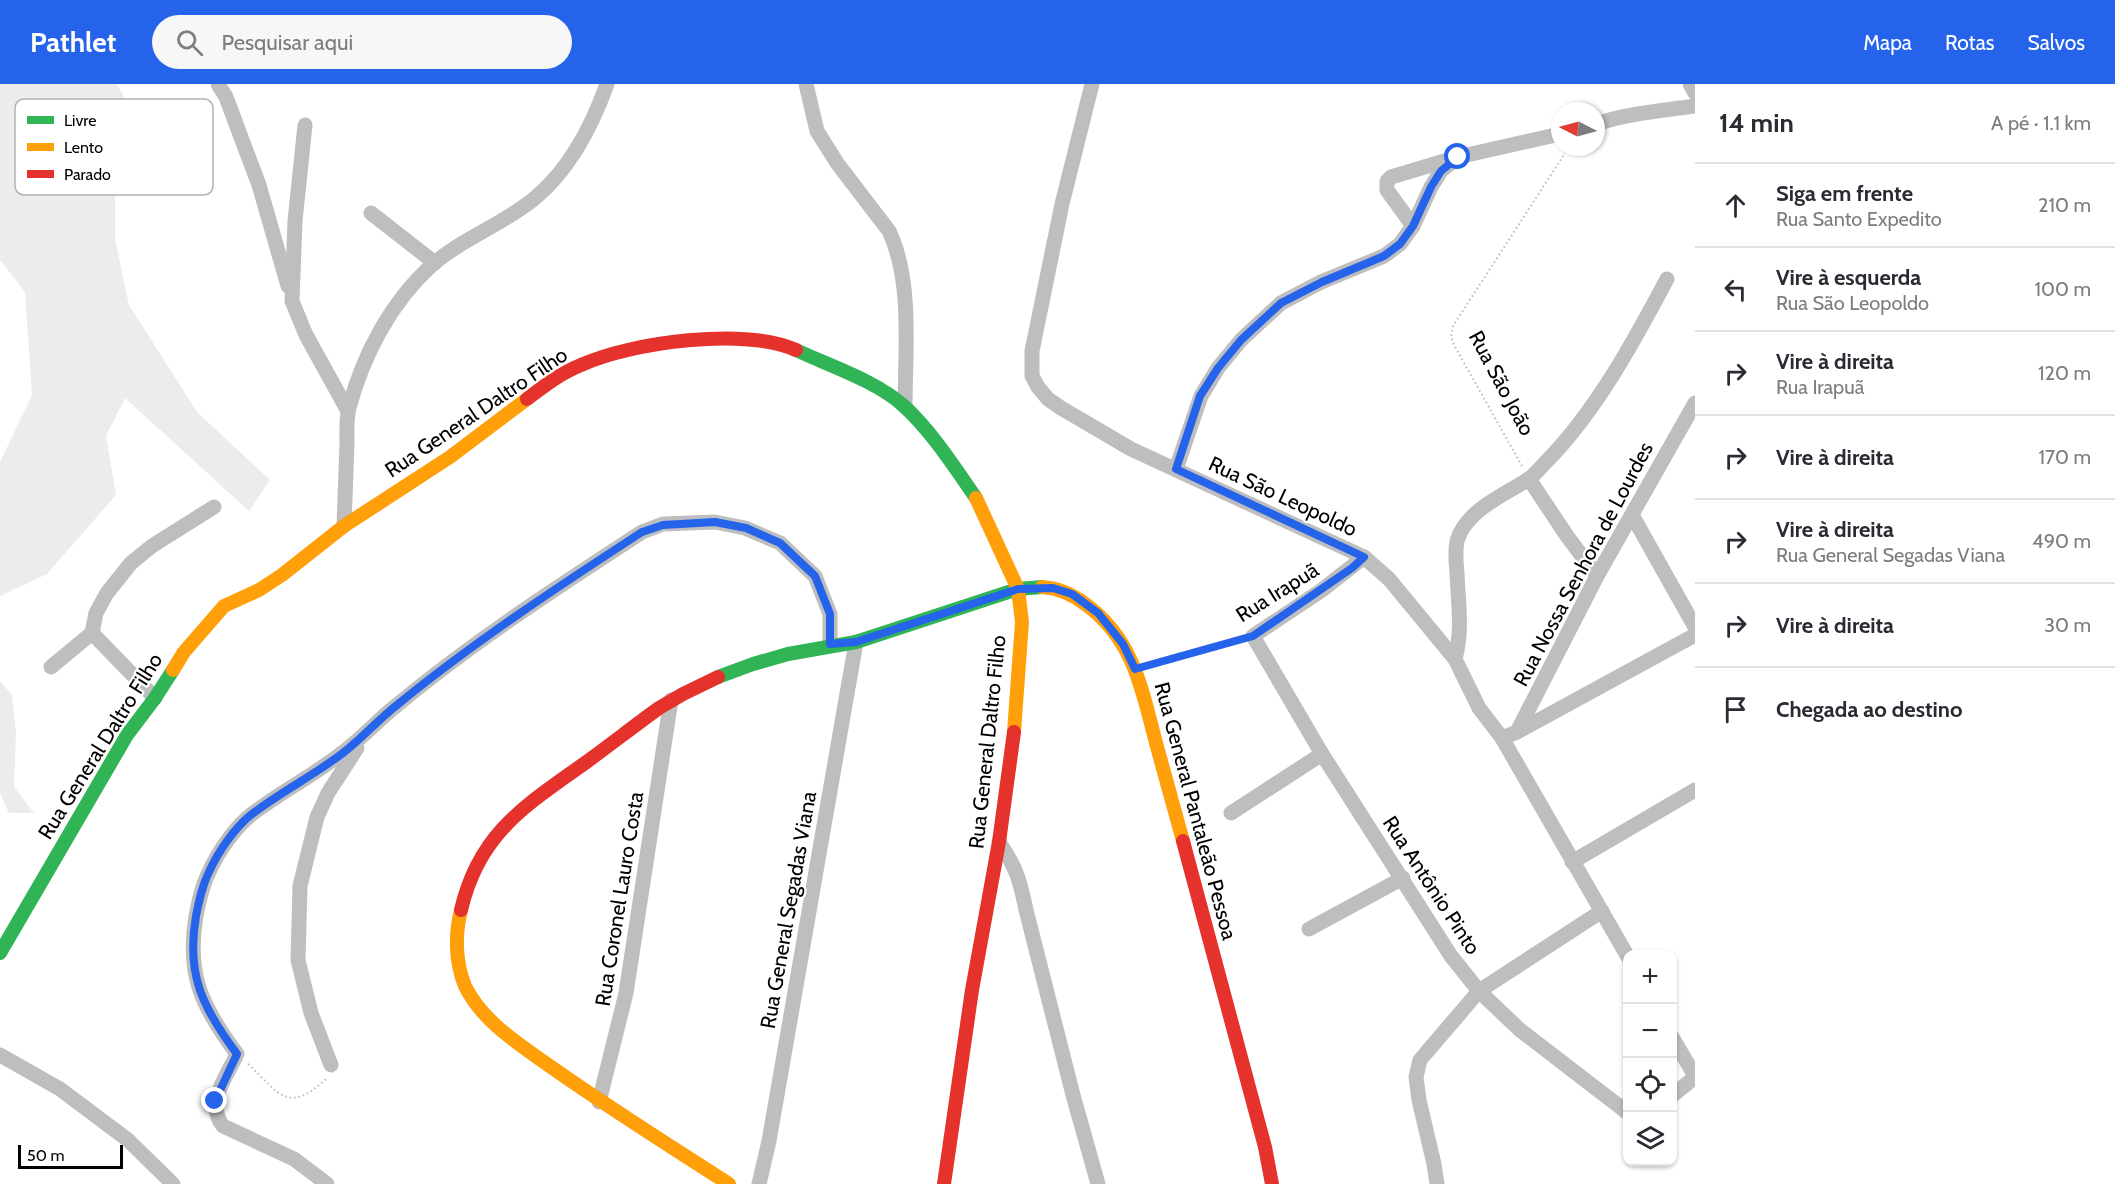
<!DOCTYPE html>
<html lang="pt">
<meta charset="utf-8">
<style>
body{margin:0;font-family:Cabin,sans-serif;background:#f7f7f7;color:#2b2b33}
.controls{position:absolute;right:18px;bottom:18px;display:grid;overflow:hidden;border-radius:12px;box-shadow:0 2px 4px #0004}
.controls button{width:54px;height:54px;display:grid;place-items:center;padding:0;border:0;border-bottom:2px solid #e1e1e2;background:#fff;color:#2b2b33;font:30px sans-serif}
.compass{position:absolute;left:1551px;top:18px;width:54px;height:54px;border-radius:50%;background:#fff;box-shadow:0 2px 4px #0004;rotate:276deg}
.scale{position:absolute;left:18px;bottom:15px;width:105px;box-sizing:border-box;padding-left:6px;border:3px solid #000;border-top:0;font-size:16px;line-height:21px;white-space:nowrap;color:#000;-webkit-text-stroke:4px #fff;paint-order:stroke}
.stop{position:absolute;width:18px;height:18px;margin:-14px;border:4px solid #2563eb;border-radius:50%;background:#fff}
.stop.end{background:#2563eb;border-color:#fff;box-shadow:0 2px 6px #0008}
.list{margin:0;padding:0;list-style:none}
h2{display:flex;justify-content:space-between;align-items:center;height:78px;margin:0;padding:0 24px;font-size:26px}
h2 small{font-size:20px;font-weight:400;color:#7c7c81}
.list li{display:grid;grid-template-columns:39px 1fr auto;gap:18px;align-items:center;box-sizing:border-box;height:84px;padding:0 24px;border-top:2px solid #e1e1e2}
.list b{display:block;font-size:22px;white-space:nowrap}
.list p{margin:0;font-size:20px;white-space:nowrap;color:#7c7c81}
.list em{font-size:20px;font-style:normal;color:#7c7c81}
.icon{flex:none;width:33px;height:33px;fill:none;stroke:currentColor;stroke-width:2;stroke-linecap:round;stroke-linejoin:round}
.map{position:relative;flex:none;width:1695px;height:1100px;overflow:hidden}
header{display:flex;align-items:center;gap:36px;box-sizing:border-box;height:84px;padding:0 30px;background:#2563eb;color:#fff}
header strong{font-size:28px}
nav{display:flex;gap:33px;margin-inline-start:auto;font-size:21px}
.search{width:420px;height:54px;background:#f7f7f7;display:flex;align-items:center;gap:15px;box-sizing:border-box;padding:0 21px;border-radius:33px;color:#7c7c81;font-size:22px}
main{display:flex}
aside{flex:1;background:#fff}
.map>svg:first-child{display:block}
.green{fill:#ececec}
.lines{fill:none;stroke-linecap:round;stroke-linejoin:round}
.path{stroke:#b9b9b9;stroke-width:2;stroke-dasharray:1.5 3;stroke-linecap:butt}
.street{stroke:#bebebe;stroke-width:15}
.fast{stroke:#30b455;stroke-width:14}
.slow{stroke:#ff9f0a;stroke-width:14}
.jam{stroke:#e5322d;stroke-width:14}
.route{stroke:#2563eb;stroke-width:8}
.labels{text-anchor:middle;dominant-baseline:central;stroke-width:4.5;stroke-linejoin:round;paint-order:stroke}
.street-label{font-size:21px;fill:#000;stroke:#fff}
.key{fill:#fff;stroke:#b2b2b2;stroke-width:1.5}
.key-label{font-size:16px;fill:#000}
</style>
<header>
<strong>Pathlet</strong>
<div class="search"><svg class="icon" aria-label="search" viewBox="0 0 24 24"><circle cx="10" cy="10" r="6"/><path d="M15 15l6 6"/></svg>Pesquisar aqui</div>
<nav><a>Mapa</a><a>Rotas</a><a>Salvos</a></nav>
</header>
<main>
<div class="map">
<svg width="1695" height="1100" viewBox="0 0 1695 1100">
<rect width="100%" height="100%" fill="#fff"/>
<g class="green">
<path d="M 0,0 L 117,0 L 136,35 L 115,105 L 115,155 L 129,221 L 197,328 L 270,396 L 249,427 L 125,314 L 106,352 L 116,411 L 47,490 L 0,512 L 0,378 L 32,311 L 25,208 L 0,176 Z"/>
<path d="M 0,597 L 12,611 L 16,649 L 14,703 L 34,729 L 9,729 L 0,709 Z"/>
</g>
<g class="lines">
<g class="path">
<path d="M 1522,382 L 1454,261 L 1451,253 L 1453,242 L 1569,63"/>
<path d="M 1152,581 L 1239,556"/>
<path d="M 248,980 C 280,1010 288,1031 327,994"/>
</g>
<g class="street">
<path d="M 218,0 L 226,13 L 259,101 L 288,202"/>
<path d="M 806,0 L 817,47 L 837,79 L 889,147 C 913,197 905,269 905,323"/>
<path d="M 1092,0 L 1062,120 L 1032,267 L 1032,292 L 1038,303 L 1048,315 L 1061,324 L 1131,365 L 1364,473 L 1389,495 L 1455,575 L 1479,624 L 1502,654 L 1628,873"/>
<path d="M 1690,0 L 1695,9"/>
<path d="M 1596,40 C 1628,29 1662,27 1695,22"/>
<path d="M 305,41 L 295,137 L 292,217 L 306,251 L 348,327"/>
<path d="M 371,129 L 435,179"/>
<path d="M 1413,142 L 1387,106 L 1387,97 L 1391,93 L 1458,73 L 1560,50"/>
<path d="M 1176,385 L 1201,312 L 1218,284 L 1241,256 L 1281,219 L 1321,198 L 1384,172 L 1400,160 L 1413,142 L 1431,103 L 1441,87 L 1458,73"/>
<path d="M 1529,395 L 1567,452 L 1597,492"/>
<path d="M 1632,431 L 1695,543"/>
<path d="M 344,442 C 345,415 346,388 347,360 C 347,349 346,335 349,324 C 363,271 391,218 432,181 C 463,154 504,140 535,114 C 570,85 592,42 607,0"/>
<path d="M 1364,473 L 1322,506 L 1253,552 L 1322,670 L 1451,872 L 1479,907 L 1520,946 L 1628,1029"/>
<path d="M 92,549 L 155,614"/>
<path d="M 1455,575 C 1463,546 1458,518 1457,489 C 1456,479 1455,467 1457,457 C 1466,426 1503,412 1527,396 C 1534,392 1539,385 1544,380 C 1595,329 1633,259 1667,195"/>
<path d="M 51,583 L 92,549 L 96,529 L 107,509 L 131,479 L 152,462 L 214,423"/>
<path d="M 1517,648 L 1695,551"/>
<path d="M 1502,654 L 1517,648 L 1597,492 L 1695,319"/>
<path d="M 1231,729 L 1322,670"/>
<path d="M 999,758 C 1016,783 1020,796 1026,826 L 1073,1011 L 1098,1100"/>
<path d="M 1572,778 L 1695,706"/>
<path d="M 1309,845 L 1403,794"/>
<path d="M 1672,953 L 1695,992"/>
<path d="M 0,971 L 60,1005 L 128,1056 L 173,1100"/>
<path d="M 331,981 L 311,929 L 298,876 L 300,802 L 317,733 L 328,709 L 357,664"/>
<path d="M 1672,1012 L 1695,993"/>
<path d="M 599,1018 L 626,909 L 671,616"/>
<path d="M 327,1100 L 294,1075 L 223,1042 C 205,1019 226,994 237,970 C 202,923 186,891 196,832 C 199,817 202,802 209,788 C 218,768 235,743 252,730 C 281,708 314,691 342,669 C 362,654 378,636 397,621 C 474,557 559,502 642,448 L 663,440 L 715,438 L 745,444 L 780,459 L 815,492 L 830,530 L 830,560"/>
<path d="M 759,1100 L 769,1057 L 856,558"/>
<path d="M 1437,1100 L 1434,1080 L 1419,1016 L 1416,993 L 1420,976 L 1479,907 L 1602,827"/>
</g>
<g class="fast">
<path d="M 796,266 C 830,282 877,297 905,323 C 932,348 955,384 976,414"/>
<path d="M 718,593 L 753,580 L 788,570 L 856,558 L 1018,505 L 1042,503"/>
<path d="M 0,869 L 127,651 L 155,614 L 173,586"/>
</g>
<g class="slow">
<path d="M 976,414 L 1018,505 L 1022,538 L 1014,648"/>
<path d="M 1042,503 C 1059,504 1074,511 1088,522 C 1134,557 1142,606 1156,659 C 1165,692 1174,725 1183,757"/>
<path d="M 173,586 L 184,568 L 224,522 L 259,506 L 282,491 L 344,442 L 450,373 L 527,315"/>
<path d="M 461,826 C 455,850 455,878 465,902 C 483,939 522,962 554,985 C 611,1025 670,1062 729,1100"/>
</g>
<g class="jam">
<path d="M 527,315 C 544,302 561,289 581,281 C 632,258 744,243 796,266"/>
<path d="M 1183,757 L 1265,1063 L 1272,1100"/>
<path d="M 461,826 C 479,749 525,722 585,679 C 610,661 634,642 659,624 L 683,610 L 718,593"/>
<path d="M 944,1100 L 972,906 L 999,758 L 1014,648"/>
</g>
</g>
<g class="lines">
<path class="route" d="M 215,1017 L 237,970 C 202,923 186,890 196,832 C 199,817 202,802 209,788 C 218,768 235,743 252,730 C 281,708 314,691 343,669 C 362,654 378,636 397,621 C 474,558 559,502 642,448 L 663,441 L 715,438 L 746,444 L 780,459 L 815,492 L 830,530 L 830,560 L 856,558 L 1018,505 L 1053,504 L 1072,510 L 1098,529 L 1123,560 L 1135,585 L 1253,552 L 1352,484 L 1364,473 L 1176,385 L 1200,312 L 1218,284 L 1241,256 L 1281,219 L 1322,198 L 1384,172 L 1400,160 L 1413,142 L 1431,103 L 1441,87 L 1458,73"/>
</g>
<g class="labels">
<g class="street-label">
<text transform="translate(1502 299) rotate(62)">Rua São João</text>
<text transform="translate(476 328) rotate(-34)">Rua General Daltro Filho</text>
<text transform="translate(1283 412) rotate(25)">Rua São Leopoldo</text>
<text transform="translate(1583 480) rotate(-62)">Rua Nossa Senhora de Lourdes</text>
<text transform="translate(1277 508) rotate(-32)">Rua Irapuã</text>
<text transform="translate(987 658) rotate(-84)">Rua General Daltro Filho</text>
<text transform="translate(100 662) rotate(-58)">Rua General Daltro Filho</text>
<text transform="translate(1196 727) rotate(75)">Rua General Pantaleão Pessoa</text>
<text transform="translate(1432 801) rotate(57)">Rua Antônio Pinto</text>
<text transform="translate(619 815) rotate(-81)">Rua Coronel Lauro Costa</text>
<text transform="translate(788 826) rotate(-80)">Rua General Segadas Viana</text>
</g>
</g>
<rect x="15" y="15" width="198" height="96" rx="9" class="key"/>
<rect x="27" y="32" width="27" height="8" fill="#30b455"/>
<rect x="27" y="59" width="27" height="8" fill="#ff9f0a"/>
<rect x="27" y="86" width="27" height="8" fill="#e5322d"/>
<g class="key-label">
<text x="64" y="42">Livre</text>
<text x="64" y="69">Lento</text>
<text x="64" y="96">Parado</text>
</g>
</svg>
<div class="controls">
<button>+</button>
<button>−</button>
<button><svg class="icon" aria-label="locate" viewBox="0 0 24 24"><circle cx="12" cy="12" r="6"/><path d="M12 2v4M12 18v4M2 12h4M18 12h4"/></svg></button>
<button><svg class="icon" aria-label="layers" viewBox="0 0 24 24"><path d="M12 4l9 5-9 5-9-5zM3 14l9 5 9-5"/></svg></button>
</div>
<svg class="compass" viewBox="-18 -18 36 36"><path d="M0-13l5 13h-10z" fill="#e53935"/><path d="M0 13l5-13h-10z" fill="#7c7c81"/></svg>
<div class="scale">50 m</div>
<div class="stop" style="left:1458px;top:73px"></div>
<div class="stop end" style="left:215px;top:1017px"></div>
</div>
<aside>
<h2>14 min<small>A pé · 1.1 km</small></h2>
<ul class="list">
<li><svg class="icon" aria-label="ahead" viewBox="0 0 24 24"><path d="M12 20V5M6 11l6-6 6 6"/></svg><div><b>Siga em frente</b><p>Rua Santo Expedito</p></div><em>210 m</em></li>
<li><svg class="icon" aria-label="left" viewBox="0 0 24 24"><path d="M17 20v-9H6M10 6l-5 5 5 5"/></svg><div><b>Vire à esquerda</b><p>Rua São Leopoldo</p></div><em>100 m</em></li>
<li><svg class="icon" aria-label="right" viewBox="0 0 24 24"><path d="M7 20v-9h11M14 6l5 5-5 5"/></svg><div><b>Vire à direita</b><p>Rua Irapuã</p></div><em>120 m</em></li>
<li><svg class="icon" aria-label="right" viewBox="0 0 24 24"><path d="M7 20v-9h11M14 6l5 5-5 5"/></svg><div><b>Vire à direita</b></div><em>170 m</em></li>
<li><svg class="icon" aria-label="right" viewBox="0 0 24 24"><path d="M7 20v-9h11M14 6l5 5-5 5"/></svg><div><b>Vire à direita</b><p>Rua General Segadas Viana</p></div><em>490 m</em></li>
<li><svg class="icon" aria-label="right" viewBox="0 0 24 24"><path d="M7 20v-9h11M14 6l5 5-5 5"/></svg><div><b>Vire à direita</b></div><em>30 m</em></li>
<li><svg class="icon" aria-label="arrive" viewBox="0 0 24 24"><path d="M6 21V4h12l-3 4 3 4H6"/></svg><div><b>Chegada ao destino</b></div></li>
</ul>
</aside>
</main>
